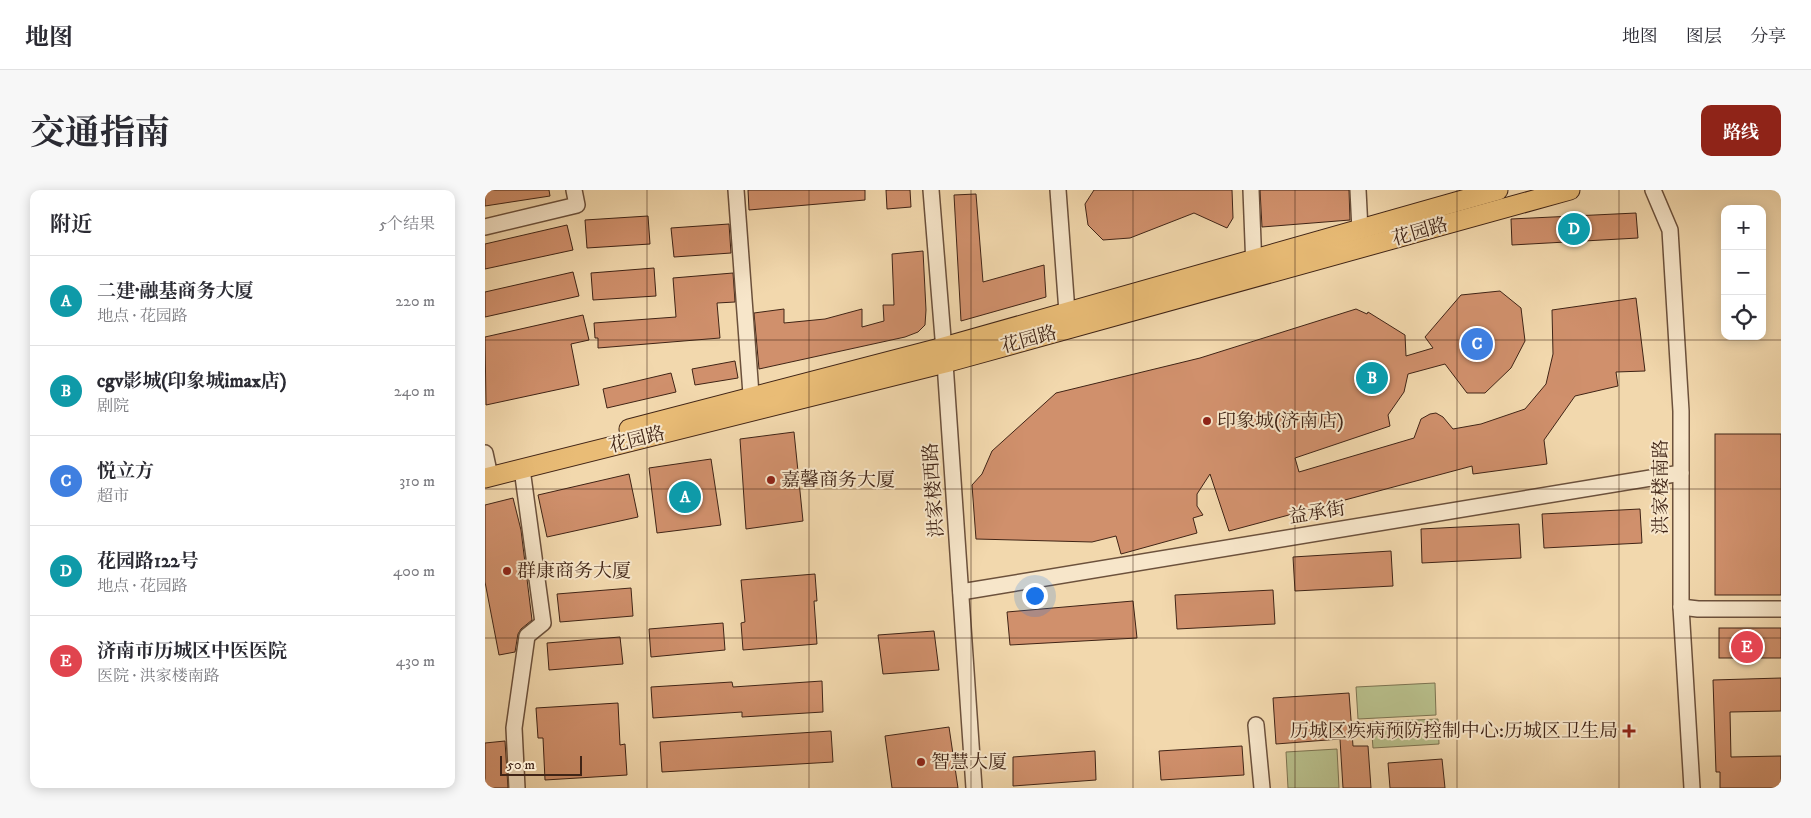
<!DOCTYPE html>
<html lang="zh">
<meta charset="utf-8">
<style>
body{margin:0;font-family:"IM FELL DW Pica","Noto Serif SC",serif;background:#f7f7f7;color:#2b2b33}
.controls{position:absolute;right:15px;top:15px;display:grid;overflow:hidden;border-radius:10px;box-shadow:0 2px 12px #0003}
.controls button{width:45px;height:45px;display:grid;place-items:center;padding:0;border:0;border-bottom:1px solid #e1e1e2;background:#fff;color:#2b2b33;font:25px sans-serif}
.scale{position:absolute;left:15px;bottom:12px;width:82px;box-sizing:border-box;padding-left:5px;border:2px solid #402416;border-top:0;font-size:14px;line-height:18px;white-space:nowrap;color:#402416;-webkit-text-stroke:4px #f7e6ca;paint-order:stroke}
.you{position:absolute;left:549px;top:405px;width:18px;height:18px;margin:-12px;border:4px solid #fff;border-radius:50%;background:#1a73e8;box-shadow:0 0 0 8px #1a73e833}
.badge{display:grid;place-items:center;width:32px;height:32px;border-radius:50%;background:#8f2418;color:#fff;font-size:16px;font-weight:700}
.pin{position:absolute;translate:-50% -50%;border:2px solid #fff;box-shadow:0 1px 5px #0006}
.list{margin:0;padding:0;list-style:none}
h2{display:flex;justify-content:space-between;align-items:center;height:65px;margin:0;padding:0 20px;font-size:21px}
h2 small{font-size:16px;font-weight:400;color:#7c7c81}
.list li{display:grid;grid-template-columns:32px 1fr auto;gap:15px;align-items:center;box-sizing:border-box;height:90px;padding:0 20px;border-top:1px solid #e1e1e2}
.list b{display:block;font-size:19px;white-space:nowrap}
.list p{margin:0;font-size:16px;white-space:nowrap;color:#7c7c81}
.list em{font-size:16px;font-style:normal;color:#7c7c81}
.icon{flex:none;width:28px;height:28px;fill:none;stroke:currentColor;stroke-width:2;stroke-linecap:round;stroke-linejoin:round}
.map{position:relative;flex:none;width:1296px;height:598px;overflow:hidden;border-radius:10px}
header{display:flex;align-items:center;gap:30px;box-sizing:border-box;height:70px;padding:0 25px;background:#fff;border-bottom:1px solid #e1e1e2}
header strong{font-size:24px}
nav{display:flex;gap:28px;margin-inline-start:auto;font-size:18px}
.intro{display:flex;align-items:center;justify-content:space-between;box-sizing:border-box;height:120px;padding:0 30px}
h1{margin:0;font-size:35px}
.button{padding:12px 22px;border-radius:10px;background:#8f2418;color:#fff;font-size:18px;font-weight:700}
main{display:flex;gap:30px;padding:0 30px}
aside{flex:1;background:#fff;border-radius:10px;box-shadow:0 2px 12px #0003}
.map>svg:first-child{display:block}
.green{fill:#b8bf8b;stroke:#7c7250}
.building{fill:#d0906c;stroke:#402416}
.lines{fill:none;stroke-linecap:round;stroke-linejoin:round}
.minor-casing{stroke:#6c513c;stroke-width:18}
.major-casing{stroke:#402416;stroke-width:21}
.minor{stroke:#f7e6ca;stroke-width:15}
.major{stroke:#e9bc76;stroke-width:19}
.grid{fill:none;stroke:#402416;stroke-width:1;stroke-opacity:0.55}
.poi-dot{fill:#8f2418;stroke:#f7e6ca;stroke-width:2}
.labels{text-anchor:middle;dominant-baseline:central;stroke-width:4;stroke-linejoin:round;paint-order:stroke}
.street-label{font-size:19px;fill:#402416;stroke:#f7e6ca}
.poi-label{font-size:19px;fill:#402416;stroke:#f7e6ca;text-anchor:start}
</style>
<header>
<strong>地图</strong>
<nav><a>地图</a><a>图层</a><a>分享</a></nav>
</header>
<div class="intro"><h1>交通指南</h1><a class="button">路线</a></div>
<main>
<aside>
<h2>附近<small>5个结果</small></h2>
<ul class="list">
<li><span class="badge" style="background:#0f9aa8">A</span><div><b>二建·融基商务大厦</b><p>地点 · 花园路</p></div><em>220 m</em></li>
<li><span class="badge" style="background:#0f9aa8">B</span><div><b>cgv影城(印象城imax店)</b><p>剧院</p></div><em>240 m</em></li>
<li><span class="badge" style="background:#3f7fe0">C</span><div><b>悦立方</b><p>超市</p></div><em>310 m</em></li>
<li><span class="badge" style="background:#0f9aa8">D</span><div><b>花园路122号</b><p>地点 · 花园路</p></div><em>400 m</em></li>
<li><span class="badge" style="background:#e0444e">E</span><div><b>济南市历城区中医医院</b><p>医院 · 洪家楼南路</p></div><em>430 m</em></li>
</ul>
</aside>
<div class="map">
<svg width="1296" height="598" viewBox="0 0 1296 598">
<rect width="100%" height="100%" fill="#f2d8ad"/>
<filter id="stains"><feTurbulence type="fractalNoise" baseFrequency=".004" numOctaves="4"/><feColorMatrix values="0 0 0 0 .2 0 0 0 0 .09 0 0 0 0 .02 0 0 0 .5 -.17"/></filter>
<radialGradient id="worn" r=".72"><stop offset=".6" stop-color="#630" stop-opacity="0"/><stop offset="1" stop-color="#630" stop-opacity=".3"/></radialGradient>
<g class="green">
<path d="M 950,493 L 951,525 L 873,529 L 871,497 Z"/>
<path d="M 953,529 L 954,554 L 888,558 L 886,532 Z"/>
<path d="M 852,559 L 854,598 L 803,598 L 801,562 Z"/>
</g>
<g class="building">
<path d="M 0,0 L 64,0 L 65,6 L 0,16 Z"/>
<path d="M 263,0 L 380,0 L 380,10 L 264,20 Z"/>
<path d="M 401,0 L 425,0 L 426,17 L 402,19 Z"/>
<path d="M 609,0 L 747,0 L 748,28 L 742,38 L 709,23 L 645,48 L 618,50 L 603,35 L 600,14 Z"/>
<path d="M 775,0 L 864,0 L 865,30 L 777,37 Z"/>
<path d="M 491,4 L 498,92 L 559,75 L 561,107 L 476,131 L 469,5 Z"/>
<path d="M 1151,23 L 1153,48 L 1027,55 L 1026,29 Z"/>
<path d="M 163,26 L 165,54 L 102,58 L 100,30 Z"/>
<path d="M 244,34 L 246,63 L 189,67 L 186,38 Z"/>
<path d="M 82,35 L 88,60 L 0,79 L 0,54 Z"/>
<path d="M 438,61 L 441,120 L 440,135 L 433,142 L 420,147 L 274,179 L 269,123 L 299,119 L 299,133 L 340,129 L 377,119 L 377,137 L 399,131 L 398,115 L 409,115 L 407,64 Z"/>
<path d="M 169,78 L 171,106 L 108,110 L 106,83 Z"/>
<path d="M 88,82 L 94,106 L 0,127 L 0,102 Z"/>
<path d="M 248,83 L 250,112 L 232,113 L 235,148 L 113,158 L 113,148 L 110,148 L 109,133 L 191,127 L 188,88 Z"/>
<path d="M 1015,101 L 1036,118 L 1040,151 L 1026,178 L 1000,203 L 982,203 L 960,174 L 923,184 L 919,202 L 903,225 L 905,236 L 810,268 L 814,282 L 929,248 L 936,229 L 945,224 L 951,223 L 958,227 L 968,239 L 996,234 L 1040,219 L 1061,194 L 1068,164 L 1067,120 L 1151,108 L 1160,181 L 1131,182 L 1133,196 L 1090,206 L 1059,250 L 1062,274 L 988,284 L 987,276 L 744,341 L 725,284 L 712,304 L 712,316 L 718,325 L 708,328 L 712,343 L 636,364 L 631,346 L 607,352 L 491,349 L 487,295 L 497,284 L 507,261 L 571,203 L 715,168 L 871,119 L 882,124 L 883,122 L 920,145 L 921,166 L 948,158 L 940,147 L 976,105 Z"/>
<path d="M 98,125 L 104,150 L 86,154 L 94,195 L 1,215 L 0,147 Z"/>
<path d="M 250,171 L 253,188 L 210,195 L 207,179 Z"/>
<path d="M 186,183 L 191,202 L 122,218 L 118,199 Z"/>
<path d="M 309,242 L 318,331 L 261,339 L 255,249 Z"/>
<rect x="1230" y="244" width="66" height="161"/>
<path d="M 226,269 L 236,335 L 172,343 L 164,278 Z"/>
<path d="M 144,284 L 153,327 L 62,347 L 53,305 Z"/>
<path d="M 28,308 L 36,340 L 47,430 L 36,439 L 33,444 L 30,462 L 14,465 L 0,392 L 0,315 Z"/>
<path d="M 1155,319 L 1157,353 L 1059,358 L 1057,324 Z"/>
<path d="M 1034,334 L 1036,368 L 937,373 L 936,339 Z"/>
<path d="M 906,361 L 908,396 L 810,401 L 808,367 Z"/>
<path d="M 330,384 L 332,411 L 329,411 L 332,454 L 258,460 L 256,433 L 260,432 L 256,390 Z"/>
<path d="M 146,398 L 148,426 L 75,432 L 72,404 Z"/>
<path d="M 788,400 L 790,434 L 692,439 L 690,405 Z"/>
<path d="M 648,411 L 652,448 L 525,455 L 522,422 Z"/>
<path d="M 238,433 L 240,460 L 166,467 L 164,439 Z"/>
<rect x="1234" y="438" width="62" height="30"/>
<path d="M 449,441 L 454,480 L 398,484 L 393,445 Z"/>
<path d="M 135,447 L 138,474 L 64,480 L 62,453 Z"/>
<path d="M 1296,488 L 1296,521 L 1245,522 L 1246,567 L 1296,566 L 1296,598 L 1235,598 L 1235,582 L 1231,582 L 1228,490 Z"/>
<path d="M 337,491 L 338,522 L 257,527 L 257,522 L 168,528 L 166,497 L 247,492 L 248,497 Z"/>
<path d="M 864,503 L 868,556 L 883,556 L 886,598 L 858,598 L 855,549 L 791,554 L 788,508 Z"/>
<path d="M 133,513 L 135,555 L 140,554 L 142,585 L 60,590 L 58,548 L 53,548 L 51,518 Z"/>
<path d="M 464,537 L 473,598 L 407,598 L 400,546 Z"/>
<path d="M 346,541 L 348,572 L 177,582 L 175,552 Z"/>
<path d="M 20,551 L 23,598 L 0,598 L 0,553 Z"/>
<path d="M 757,556 L 759,585 L 676,590 L 674,561 Z"/>
<path d="M 610,561 L 611,590 L 528,596 L 528,567 Z"/>
<path d="M 957,569 L 960,598 L 905,598 L 903,573 Z"/>
</g>
<g class="lines">
<defs>
<g id="minor">
<path d="M 251,0 L 267,218"/>
<path d="M 446,0 L 460,173 L 489,598"/>
<path d="M 573,0 L 582,122"/>
<path d="M 766,0 L 769,78"/>
<path d="M 873,0 L 875,40"/>
<path d="M 1168,0 L 1185,40 L 1196,221 L 1196,417 L 1207,598"/>
<path d="M 0,37 L 92,15 L 89,0"/>
<path d="M 0,263 L 5,286"/>
<path d="M 476,402 L 1196,283"/>
<path d="M 1196,417 L 1213,419 L 1296,419"/>
<path d="M 771,535 L 777,598"/>
<path d="M 32,598 L 29,538 L 42,446 L 58,433 L 37,279"/>
</g>
<g id="major">
<path d="M 144,239 L 459,157 L 1013,0"/>
<path d="M 0,288 L 460,173 L 1085,0"/>
</g>
</defs>
<use href="#minor" class="minor-casing"/>
<use href="#major" class="major-casing"/>
<use href="#minor" class="minor"/>
<use href="#major" class="major"/>
</g>
<path class="grid" d="M 162,0 L 162,598M 324,0 L 324,598M 486,0 L 486,598M 648,0 L 648,598M 810,0 L 810,598M 972,0 L 972,598M 1134,0 L 1134,598M 0,150 L 1296,150M 0,299 L 1296,299M 0,448 L 1296,448"/>
<g class="poi-dot">
<circle cx="722" cy="231" r="5"/>
<circle cx="286" cy="290" r="5"/>
<circle cx="22" cy="381" r="5"/>
<path d="M1141.5 533.5h5v5h5v5h-5v5h-5v-5h-5v-5h5z"/>
<circle cx="436" cy="572" r="5"/>
</g>
<g class="labels">
<g class="street-label">
<text transform="translate(935 42) rotate(-16)">花园路</text>
<text transform="translate(544 150) rotate(-15)">花园路</text>
<text transform="translate(152 250) rotate(-14)">花园路</text>
<text transform="translate(1176 297) rotate(-90)">洪家楼南路</text>
<text transform="translate(449 300) rotate(-94)">洪家楼西路</text>
<text transform="translate(832 323) rotate(-9)">益承街</text>
</g>
<g class="poi-label">
<text x="732" y="231">印象城(济南店)</text>
<text x="296" y="290">嘉馨商务大厦</text>
<text x="32" y="381">群康商务大厦</text>
<text x="1133" y="541" text-anchor="end">历城区疾病预防控制中心:历城区卫生局</text>
<text x="446" y="572">智慧大厦</text>
</g>
</g>
<rect width="100%" height="100%" filter="url(#stains)"/>
<rect width="100%" height="100%" fill="url(#worn)"/>
</svg>
<div class="controls">
<button>+</button>
<button>−</button>
<button><svg class="icon" aria-label="locate" viewBox="0 0 24 24"><circle cx="12" cy="12" r="6"/><path d="M12 2v4M12 18v4M2 12h4M18 12h4"/></svg></button>
</div>
<div class="scale">50 m</div>
<div class="you"></div>
<div class="pin badge" style="left:200px;top:307px;background:#0f9aa8">A</div>
<div class="pin badge" style="left:887px;top:188px;background:#0f9aa8">B</div>
<div class="pin badge" style="left:992px;top:154px;background:#3f7fe0">C</div>
<div class="pin badge" style="left:1089px;top:39px;background:#0f9aa8">D</div>
<div class="pin badge" style="left:1262px;top:457px;background:#e0444e">E</div>
</div>
</main>
